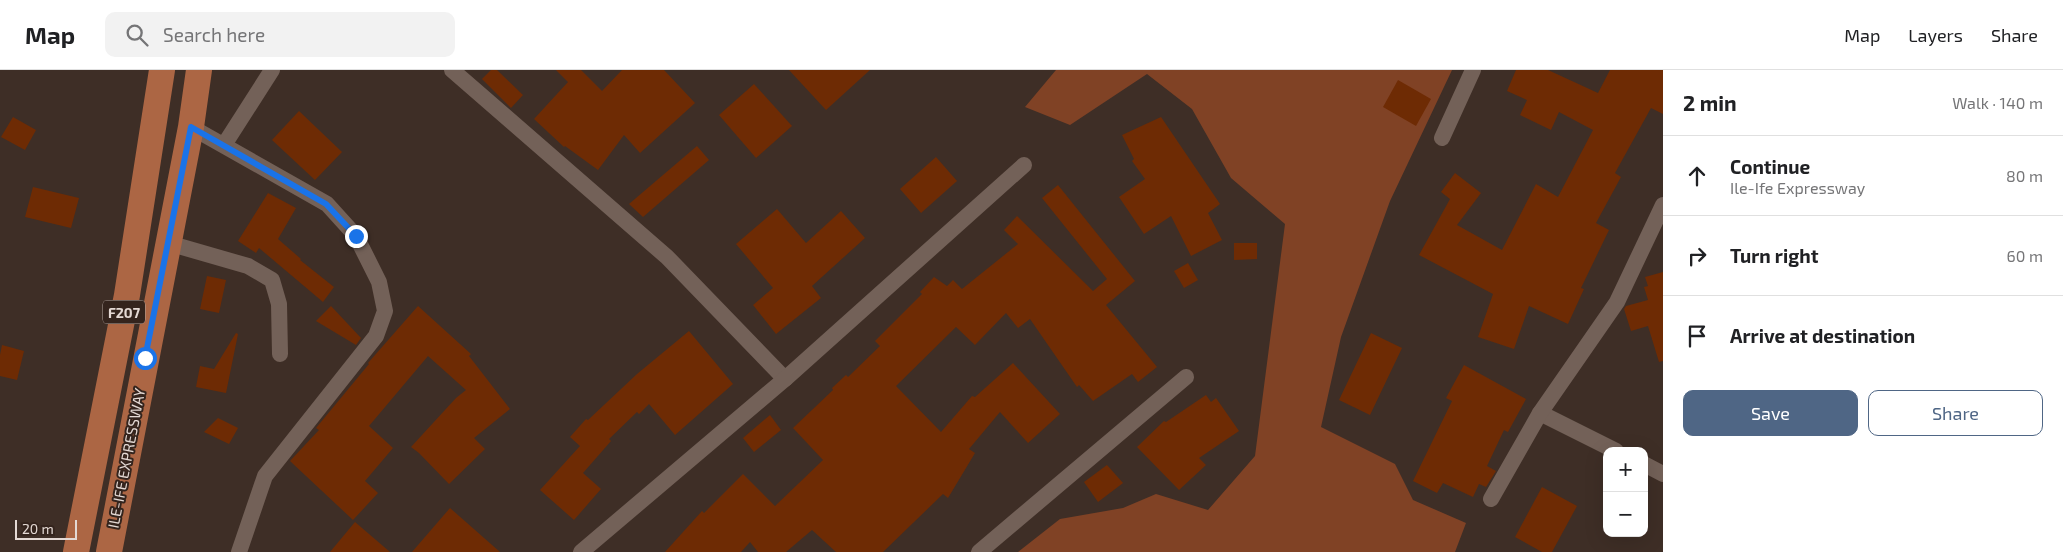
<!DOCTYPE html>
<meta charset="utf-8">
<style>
body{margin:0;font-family:"Exo 2",sans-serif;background:#f2f2f2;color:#202124}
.controls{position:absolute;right:15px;bottom:15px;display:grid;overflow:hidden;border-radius:10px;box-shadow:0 5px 20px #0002}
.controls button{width:45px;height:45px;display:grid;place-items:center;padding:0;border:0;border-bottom:1px solid #e0e0e0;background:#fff;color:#202124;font:25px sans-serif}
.scale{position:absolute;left:15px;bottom:12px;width:62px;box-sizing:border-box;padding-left:5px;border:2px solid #e4d9d4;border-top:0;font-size:14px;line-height:18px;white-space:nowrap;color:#e4d9d4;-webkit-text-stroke:4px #34241d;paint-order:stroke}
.stop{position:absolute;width:15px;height:15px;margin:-11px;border:4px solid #1a73e8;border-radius:50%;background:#fff}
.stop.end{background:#1a73e8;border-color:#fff;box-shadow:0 1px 5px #0008}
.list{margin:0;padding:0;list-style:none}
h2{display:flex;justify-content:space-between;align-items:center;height:65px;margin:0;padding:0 20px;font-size:21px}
h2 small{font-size:16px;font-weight:400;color:#757577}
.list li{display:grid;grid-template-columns:32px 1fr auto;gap:15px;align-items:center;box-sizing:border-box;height:80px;padding:0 20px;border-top:1px solid #e0e0e0}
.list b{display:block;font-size:19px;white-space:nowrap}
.list p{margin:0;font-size:16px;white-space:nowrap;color:#757577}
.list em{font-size:16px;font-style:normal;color:#757577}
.actions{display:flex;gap:10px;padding:15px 20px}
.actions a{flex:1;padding:11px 0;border:1px solid #4f6685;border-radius:10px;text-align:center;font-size:18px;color:#4f6685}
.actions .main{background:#4f6685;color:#fff}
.icon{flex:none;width:28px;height:28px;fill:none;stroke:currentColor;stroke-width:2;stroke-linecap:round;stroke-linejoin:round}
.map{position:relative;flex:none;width:1663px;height:482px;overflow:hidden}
header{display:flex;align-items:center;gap:30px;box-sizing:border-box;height:70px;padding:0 25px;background:#fff;border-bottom:1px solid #e0e0e0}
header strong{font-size:24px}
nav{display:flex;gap:28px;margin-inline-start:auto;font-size:18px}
.search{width:350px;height:45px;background:#f2f2f2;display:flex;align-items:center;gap:12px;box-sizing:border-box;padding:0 18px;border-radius:10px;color:#757577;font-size:19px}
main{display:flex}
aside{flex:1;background:#fff}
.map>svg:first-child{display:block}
.green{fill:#804225}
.building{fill:#6e2b04}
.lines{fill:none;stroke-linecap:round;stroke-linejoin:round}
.street{stroke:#736158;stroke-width:16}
.primary{stroke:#ac6644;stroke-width:26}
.route{stroke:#1a73e8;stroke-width:6}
.labels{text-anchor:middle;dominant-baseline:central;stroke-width:4;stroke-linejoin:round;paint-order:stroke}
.shield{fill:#34241d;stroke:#afa39d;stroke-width:1}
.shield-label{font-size:14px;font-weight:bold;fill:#e4d9d4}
.street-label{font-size:15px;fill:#e4d9d4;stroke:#34241d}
</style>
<header>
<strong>Map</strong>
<div class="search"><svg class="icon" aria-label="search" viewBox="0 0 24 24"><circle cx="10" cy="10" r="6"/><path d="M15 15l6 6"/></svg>Search here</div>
<nav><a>Map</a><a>Layers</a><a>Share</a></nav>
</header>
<main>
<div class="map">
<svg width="1663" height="482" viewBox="0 0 1663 482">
<rect width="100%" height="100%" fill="#3e2e26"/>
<path class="green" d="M 1056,0 L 1452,0 L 1390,131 L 1341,267 L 1321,357 L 1395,394 L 1413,430 L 1466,453 L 1455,482 L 1018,482 L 1060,449 L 1123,438 L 1156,424 L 1208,440 L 1255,386 L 1285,154 L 1231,108 L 1192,39 L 1147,4 L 1070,55 L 1025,37 Z"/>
<g class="building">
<path d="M 491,0 L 497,0 L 523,25 L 511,38 L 482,9 Z"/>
<path d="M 556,0 L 581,0 L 602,21 L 622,0 L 664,0 L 695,33 L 640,83 L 624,65 L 598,100 L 565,76 L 564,77 L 534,49 L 568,12 Z"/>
<path d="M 789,0 L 870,0 L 826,40 Z"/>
<path d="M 1516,0 L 1548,0 L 1598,23 L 1610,0 L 1663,0 L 1663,44 L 1651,38 L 1615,103 L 1621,107 L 1596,153 L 1609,160 L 1581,218 L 1584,219 L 1568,254 L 1529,236 L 1514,279 L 1478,267 L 1493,224 L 1419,185 L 1450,129 L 1441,122 L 1455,103 L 1481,123 L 1457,155 L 1502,180 L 1536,114 L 1558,127 L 1593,60 L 1559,42 L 1551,60 L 1520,45 L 1527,30 L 1507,21 Z"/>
<path d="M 1398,10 L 1431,29 L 1416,56 L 1383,37 Z"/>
<path d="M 754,14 L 792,56 L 756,88 L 719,45 Z"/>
<path d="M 299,41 L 342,82 L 315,110 L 272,70 Z"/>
<path d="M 13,47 L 36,60 L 25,80 L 1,67 Z"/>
<path d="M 1161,47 L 1220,134 L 1208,143 L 1222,170 L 1191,186 L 1171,146 L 1144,164 L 1119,127 L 1145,109 L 1132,91 L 1134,89 L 1122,65 Z"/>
<path d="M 697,76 L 709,90 L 643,147 L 629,134 Z"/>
<path d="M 936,87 L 957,111 L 921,143 L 900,119 Z"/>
<path d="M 1058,115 L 1135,211 L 1106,235 L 1157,297 L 1138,312 L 1132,304 L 1093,331 L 1079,315 L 1077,317 L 1030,249 L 1018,258 L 1006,243 L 975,275 L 956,257 L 896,316 L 941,362 L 972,326 L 975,327 L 1013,293 L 1060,344 L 1028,373 L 1000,342 L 969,379 L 975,383 L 948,428 L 943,424 L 883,482 L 836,482 L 812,460 L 786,482 L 758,482 L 750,472 L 741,482 L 665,482 L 702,441 L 704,443 L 743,404 L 775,436 L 823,390 L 793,358 L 833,320 L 832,318 L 846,305 L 848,307 L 880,276 L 875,271 L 922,224 L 920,222 L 934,207 L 947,216 L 953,210 L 962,219 L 1018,174 L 1004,160 L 1017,146 L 1093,221 L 1107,209 L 1042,128 Z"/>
<path d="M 33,117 L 79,128 L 71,158 L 25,147 Z"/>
<path d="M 268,123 L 296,138 L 278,169 L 301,189 L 300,190 L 334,217 L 323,232 L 259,178 L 256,183 L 238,171 Z"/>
<path d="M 777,139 L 806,173 L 841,141 L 865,168 L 812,216 L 821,228 L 776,264 L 753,235 L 773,218 L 736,174 Z"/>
<path d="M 1234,173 L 1257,173 L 1257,189 L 1234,190 Z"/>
<path d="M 1188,193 L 1198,210 L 1184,218 L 1174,201 Z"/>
<path d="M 1663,202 L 1663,291 L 1659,292 L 1648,256 L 1631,261 L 1624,239 L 1626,236 L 1648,230 L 1644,217 L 1648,216 L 1645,207 Z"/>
<path d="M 207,206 L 226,210 L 219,243 L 200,239 Z"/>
<path d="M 331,236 L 361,268 L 356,275 L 316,251 Z"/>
<path d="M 418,236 L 471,284 L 469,286 L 510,339 L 474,368 L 485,379 L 449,414 L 419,383 L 411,377 L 456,328 L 466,320 L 428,286 L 369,356 L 393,378 L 365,411 L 378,423 L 353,450 L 290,391 L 319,360 L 316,358 L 369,294 L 368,293 Z"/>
<path d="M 689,261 L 733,314 L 675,365 L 649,334 L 639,344 L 637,342 L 609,369 L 611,371 L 583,403 L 601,419 L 574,450 L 540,420 L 580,376 L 570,367 L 586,349 L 588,350 L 637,304 Z"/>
<path d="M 236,263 L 238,264 L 226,323 L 196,317 L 200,296 L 214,299 Z"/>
<path d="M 1371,263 L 1402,278 L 1370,345 L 1339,330 Z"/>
<path d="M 2,275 L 24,281 L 17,310 L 0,306 L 0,285 Z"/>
<path d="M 1464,295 L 1526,329 L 1508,362 L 1504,360 L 1487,396 L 1496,401 L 1486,417 L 1479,414 L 1473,427 L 1443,413 L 1437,423 L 1413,411 L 1452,331 L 1446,328 Z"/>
<path d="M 1206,325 L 1211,332 L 1216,328 L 1239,361 L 1199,388 L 1206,395 L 1179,420 L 1137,377 L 1164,351 L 1166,352 Z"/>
<path d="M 770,345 L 781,360 L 754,382 L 743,368 Z"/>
<path d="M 218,348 L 238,358 L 229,374 L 204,362 Z"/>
<path d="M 1107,395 L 1123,413 L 1098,432 L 1084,412 Z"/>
<path d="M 1542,417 L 1577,436 L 1552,482 L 1542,482 L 1515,467 Z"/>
<path d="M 450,438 L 500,482 L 412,482 Z"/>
<path d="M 355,452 L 390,482 L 330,482 Z"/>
</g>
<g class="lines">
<g class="street">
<path d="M 452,0 L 667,187 L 785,309"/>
<path d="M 191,57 L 327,134 L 356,166 L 379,212 L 385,241 L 376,266 L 265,406 L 239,482"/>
<path d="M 1442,68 L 1473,0"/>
<path d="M 224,75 L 272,0"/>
<path d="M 168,173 L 248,196 L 272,210 L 279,234 L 280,284"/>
<path d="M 1540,343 L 1616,381"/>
<path d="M 1644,394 L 1663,404"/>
<path d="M 1491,429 L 1540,343 L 1617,232 L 1663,135"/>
<path d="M 581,482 L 785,309 L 1024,95"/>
<path d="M 979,482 L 1186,307"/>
</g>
<g class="primary">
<path d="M 76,482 L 127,225 L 162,0"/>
<path d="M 109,482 L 191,57 L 199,0"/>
</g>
</g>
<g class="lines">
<path class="route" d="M 145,288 L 191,57 L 326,134 L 356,166"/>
</g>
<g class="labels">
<rect class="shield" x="103" y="230.5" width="42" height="23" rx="4"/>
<g class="shield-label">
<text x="124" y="242">F207</text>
</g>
<g class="street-label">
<text transform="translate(126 388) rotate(-79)">ILE-IFE EXPRESSWAY</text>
</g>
</g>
</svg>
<div class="controls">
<button>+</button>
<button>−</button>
</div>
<div class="scale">20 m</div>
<div class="stop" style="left:145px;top:288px"></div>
<div class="stop end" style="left:356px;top:166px"></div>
</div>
<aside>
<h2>2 min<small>Walk · 140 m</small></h2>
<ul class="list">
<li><svg class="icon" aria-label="ahead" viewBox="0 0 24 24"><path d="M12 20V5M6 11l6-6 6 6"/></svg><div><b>Continue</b><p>Ile-Ife Expressway</p></div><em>80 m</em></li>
<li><svg class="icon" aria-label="right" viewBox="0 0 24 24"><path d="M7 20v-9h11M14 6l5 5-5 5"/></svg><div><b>Turn right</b></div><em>60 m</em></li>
<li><svg class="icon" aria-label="arrive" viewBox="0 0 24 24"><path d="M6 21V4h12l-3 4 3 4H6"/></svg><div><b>Arrive at destination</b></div></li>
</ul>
<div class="actions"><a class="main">Save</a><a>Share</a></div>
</aside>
</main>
